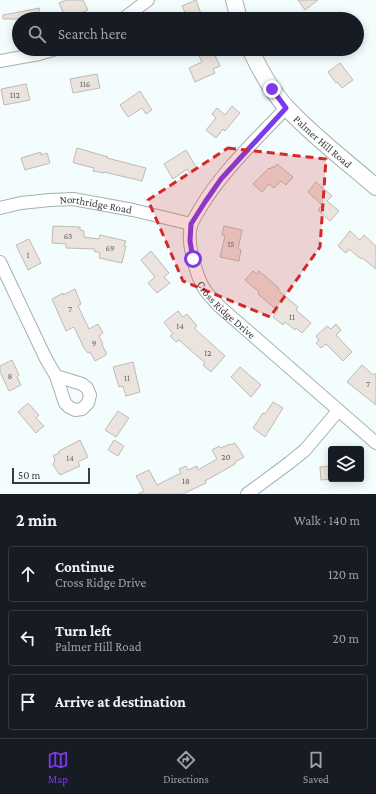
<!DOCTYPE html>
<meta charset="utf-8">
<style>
body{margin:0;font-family:"Crimson Pro",serif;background:#242831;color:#f1f3f6}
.controls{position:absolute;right:12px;bottom:12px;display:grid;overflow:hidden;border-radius:4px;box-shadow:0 2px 10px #0003}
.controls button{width:36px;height:36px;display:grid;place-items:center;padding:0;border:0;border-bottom:1px solid #363941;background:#171b24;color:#f1f3f6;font:20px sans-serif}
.scale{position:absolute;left:12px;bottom:10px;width:78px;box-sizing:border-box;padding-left:4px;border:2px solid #383c3d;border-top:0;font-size:11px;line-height:14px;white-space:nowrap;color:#383c3d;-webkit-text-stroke:3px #f3fdfe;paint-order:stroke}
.stop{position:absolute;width:12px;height:12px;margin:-9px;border:3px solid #7c3aed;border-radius:50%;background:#fff}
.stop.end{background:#7c3aed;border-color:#fff;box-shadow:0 1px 4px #0008}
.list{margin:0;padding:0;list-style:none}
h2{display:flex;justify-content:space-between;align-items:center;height:52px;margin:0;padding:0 16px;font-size:17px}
h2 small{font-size:13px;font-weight:400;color:#9ea1a6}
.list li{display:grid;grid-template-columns:26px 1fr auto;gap:12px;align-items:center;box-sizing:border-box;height:56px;margin:0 8px 8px;padding:0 8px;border:1px solid #363941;border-radius:4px}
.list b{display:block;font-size:15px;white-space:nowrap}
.list p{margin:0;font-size:13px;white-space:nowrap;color:#9ea1a6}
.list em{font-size:13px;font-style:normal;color:#9ea1a6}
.icon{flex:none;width:22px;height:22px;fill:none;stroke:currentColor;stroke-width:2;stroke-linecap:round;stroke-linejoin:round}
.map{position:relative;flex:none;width:376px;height:494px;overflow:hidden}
.search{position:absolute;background:#171b24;box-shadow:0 2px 10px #0003;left:12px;right:12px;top:12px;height:44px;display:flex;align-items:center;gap:10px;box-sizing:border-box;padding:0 14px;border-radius:22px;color:#9ea1a6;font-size:15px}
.sheet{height:244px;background:#171b24}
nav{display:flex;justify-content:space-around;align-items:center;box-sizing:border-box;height:56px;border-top:1px solid #363941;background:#171b24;font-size:11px;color:#9ea1a6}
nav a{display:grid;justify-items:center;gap:2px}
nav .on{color:#7c3aed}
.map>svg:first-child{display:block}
.building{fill:#ebe3dd;stroke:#c1bab4}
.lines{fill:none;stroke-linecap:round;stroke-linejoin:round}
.minor-casing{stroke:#a6b0b1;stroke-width:14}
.major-casing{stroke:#a6b0b1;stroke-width:18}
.minor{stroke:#fff;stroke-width:12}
.major{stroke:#fff;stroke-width:16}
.route{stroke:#7c3aed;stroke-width:5}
.marked{fill:#d62828;fill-opacity:0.2;stroke:#d62828;stroke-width:3;stroke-dasharray:8 5;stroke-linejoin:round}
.labels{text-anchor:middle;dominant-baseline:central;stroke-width:3;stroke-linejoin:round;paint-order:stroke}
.number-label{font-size:9px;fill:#656665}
.street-label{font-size:11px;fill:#383c3d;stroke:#f3fdfe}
</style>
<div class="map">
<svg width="376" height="494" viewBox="0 0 376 494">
<rect width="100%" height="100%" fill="#f3fdfe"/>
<g class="building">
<path d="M 66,0 L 83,0 L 88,10 L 66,19 L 59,3 Z"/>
<path d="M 196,0 L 203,19 L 188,19 L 182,6 Z"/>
<path d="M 298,0 L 318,0 L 305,10 Z"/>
<path d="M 40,8 L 36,19 L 3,19 L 3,15 Z"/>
<path d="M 196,49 L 212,49 L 220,66 L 213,69 L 215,73 L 195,82 L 189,68 L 202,62 Z"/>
<path d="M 340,63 L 353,80 L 342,88 L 337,82 L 336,83 L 328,72 Z"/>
<path d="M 97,74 L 100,88 L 73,93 L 70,79 Z"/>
<path d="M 26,84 L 30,100 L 4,105 L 1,89 Z"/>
<path d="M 140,91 L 152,110 L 146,114 L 142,108 L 128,117 L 120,105 Z"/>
<path d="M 232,106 L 240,113 L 225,131 L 223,129 L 216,138 L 206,130 L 216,118 L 212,114 L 217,108 L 225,115 Z"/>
<path d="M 77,148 L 108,157 L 107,158 L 146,168 L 142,181 L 104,172 L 104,173 L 93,171 L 94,168 L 74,163 L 73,162 Z"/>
<path d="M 186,150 L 197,169 L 190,173 L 187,169 L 173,179 L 164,164 Z"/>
<path d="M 41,152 L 41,155 L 47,153 L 50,163 L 25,170 L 21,158 Z"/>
<path d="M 277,164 L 293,177 L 286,185 L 281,181 L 274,188 L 269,184 L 262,192 L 253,184 L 269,168 L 270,169 L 273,166 L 274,168 Z"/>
<path d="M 316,182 L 332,196 L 327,201 L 339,211 L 330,221 L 318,210 L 322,205 L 308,192 Z"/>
<path d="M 53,226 L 80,227 L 80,230 L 84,231 L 84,237 L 99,239 L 100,235 L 126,241 L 124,246 L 126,246 L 122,263 L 99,258 L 100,253 L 94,251 L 95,249 L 66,248 L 66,244 L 52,243 Z"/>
<path d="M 224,226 L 242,230 L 238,249 L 241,250 L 239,261 L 220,257 L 225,236 L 222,235 Z"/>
<path d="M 350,231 L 360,240 L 364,235 L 376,246 L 376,269 L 362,258 L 361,259 L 349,249 L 346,253 L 338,246 Z"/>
<path d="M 29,239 L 41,263 L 28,270 L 16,245 Z"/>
<path d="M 151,251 L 169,273 L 164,277 L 170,283 L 157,293 L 148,283 L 155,277 L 141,260 Z"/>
<path d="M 253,271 L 257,274 L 259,271 L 279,288 L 278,290 L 298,307 L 296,310 L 311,323 L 302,333 L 296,328 L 295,330 L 285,322 L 283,325 L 273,317 L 278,311 L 258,294 L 259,292 L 245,280 Z"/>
<path d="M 75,289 L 81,304 L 78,306 L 89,329 L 98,324 L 103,333 L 99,336 L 103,344 L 102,345 L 106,352 L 106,355 L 95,361 L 90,352 L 88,353 L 84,348 L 74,327 L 66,331 L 52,299 L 63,293 L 63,295 Z"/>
<path d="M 178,311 L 183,317 L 187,314 L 197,326 L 194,328 L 225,356 L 211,372 L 203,365 L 205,363 L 179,340 L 176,342 L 170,336 L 173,334 L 164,322 Z"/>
<path d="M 336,324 L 341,330 L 336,335 L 352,352 L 343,361 L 326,344 L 321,348 L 316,343 L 319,340 L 316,336 L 327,326 L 331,329 Z"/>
<path d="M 12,360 L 19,375 L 17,377 L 21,385 L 9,391 L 0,372 L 0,366 Z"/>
<path d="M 133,362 L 140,392 L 126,396 L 123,386 L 119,387 L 113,367 Z"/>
<path d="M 362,365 L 372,374 L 376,374 L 376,405 L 347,382 Z"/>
<path d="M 240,367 L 261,385 L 251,397 L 231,377 Z"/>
<path d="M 273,402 L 283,408 L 265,437 L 253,428 L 263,413 L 265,414 Z"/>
<path d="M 28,403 L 39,415 L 36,418 L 44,426 L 36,433 L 18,412 Z"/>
<path d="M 118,411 L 129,418 L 116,437 L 105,430 Z"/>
<path d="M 80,440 L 88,457 L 78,462 L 80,466 L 60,475 L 53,465 L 55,460 L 53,456 L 59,453 L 59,451 Z"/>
<path d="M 114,440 L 124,446 L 118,456 L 108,450 Z"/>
<path d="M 235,443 L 244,457 L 235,462 L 235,464 L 205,481 L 206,483 L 183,494 L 138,494 L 144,491 L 136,476 L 149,470 L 157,485 L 181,473 L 179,469 L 186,466 L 188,470 L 197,466 L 198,470 L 217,459 L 212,450 L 219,446 L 221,448 L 230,444 L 230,445 Z"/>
<path d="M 331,466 L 331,479 L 321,480 L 320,467 Z"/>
</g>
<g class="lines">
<defs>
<g id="minor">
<path d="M 123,19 L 148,0"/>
<path d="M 0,61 L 39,54 L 56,49"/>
<path id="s1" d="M 286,108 C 257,139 223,170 201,207 C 198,212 194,218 192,223 C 185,239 196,276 205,290 C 209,296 215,301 219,306 L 376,443"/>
<path id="s2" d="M 0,208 L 21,203 L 50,200 L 73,199 L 133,210 L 191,224"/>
<path d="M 0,262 L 46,359 L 56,376 L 65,403 L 69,407 L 75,410 L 82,409 L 88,403 L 90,395 L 87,388 L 82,384 L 56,376"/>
<path d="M 247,494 L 289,463 L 305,450 L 338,411"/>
</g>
<g id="major">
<path d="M 234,0 L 239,19"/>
<path id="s3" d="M 250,49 C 260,70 271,91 287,108 C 314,137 346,161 376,187"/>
</g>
</defs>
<use href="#minor" class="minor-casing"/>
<use href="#major" class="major-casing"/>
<use href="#minor" class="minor"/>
<use href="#major" class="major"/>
</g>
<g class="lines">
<path class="route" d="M 193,259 L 190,241 L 191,224 L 205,202 L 221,179 L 286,108 L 272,89"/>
</g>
<path class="marked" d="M 228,148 L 326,159 L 320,247 L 270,317 L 183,281 L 148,200 Z"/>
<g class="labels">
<g class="number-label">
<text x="85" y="84">116</text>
<text x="15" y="95">112</text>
<text x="68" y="236">63</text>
<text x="231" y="244">15</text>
<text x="110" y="248">69</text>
<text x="28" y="255">1</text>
<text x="70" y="309">7</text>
<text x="292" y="317">11</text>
<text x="180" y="326">14</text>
<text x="94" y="343">9</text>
<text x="208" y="353">12</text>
<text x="10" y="376">8</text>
<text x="127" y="378">11</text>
<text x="368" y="384">7</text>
<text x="226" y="457">20</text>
<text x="70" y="458">14</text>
<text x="186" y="481">18</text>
</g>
<g class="street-label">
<text stroke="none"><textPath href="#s3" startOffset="119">Palmer Hill Road</textPath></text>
<text stroke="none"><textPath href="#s2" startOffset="97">Northridge Road</textPath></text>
<text stroke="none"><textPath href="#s1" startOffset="248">Cross Ridge Drive</textPath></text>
</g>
</g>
</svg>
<div class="controls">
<button><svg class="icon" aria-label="layers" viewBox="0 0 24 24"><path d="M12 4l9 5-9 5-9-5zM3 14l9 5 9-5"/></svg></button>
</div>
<div class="scale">50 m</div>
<div class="stop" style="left:193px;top:259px"></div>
<div class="stop end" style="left:272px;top:89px"></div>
<div class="search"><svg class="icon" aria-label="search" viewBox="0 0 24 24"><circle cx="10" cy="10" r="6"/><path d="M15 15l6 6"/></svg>Search here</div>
</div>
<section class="sheet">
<h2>2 min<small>Walk · 140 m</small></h2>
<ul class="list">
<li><svg class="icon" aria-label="ahead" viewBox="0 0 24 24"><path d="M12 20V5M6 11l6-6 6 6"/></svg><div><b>Continue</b><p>Cross Ridge Drive</p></div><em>120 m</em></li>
<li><svg class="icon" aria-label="left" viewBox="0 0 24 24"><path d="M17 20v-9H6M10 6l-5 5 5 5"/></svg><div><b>Turn left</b><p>Palmer Hill Road</p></div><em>20 m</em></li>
<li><svg class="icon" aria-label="arrive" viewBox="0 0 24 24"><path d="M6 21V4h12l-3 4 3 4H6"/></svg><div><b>Arrive at destination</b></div></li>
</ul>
</section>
<nav>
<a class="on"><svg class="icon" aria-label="map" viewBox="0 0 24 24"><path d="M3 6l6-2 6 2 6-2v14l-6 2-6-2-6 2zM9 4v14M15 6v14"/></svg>Map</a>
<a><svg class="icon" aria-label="directions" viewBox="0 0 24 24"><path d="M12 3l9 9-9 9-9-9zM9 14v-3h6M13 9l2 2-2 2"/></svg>Directions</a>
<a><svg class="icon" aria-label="saved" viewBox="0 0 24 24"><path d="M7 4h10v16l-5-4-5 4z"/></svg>Saved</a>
</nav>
